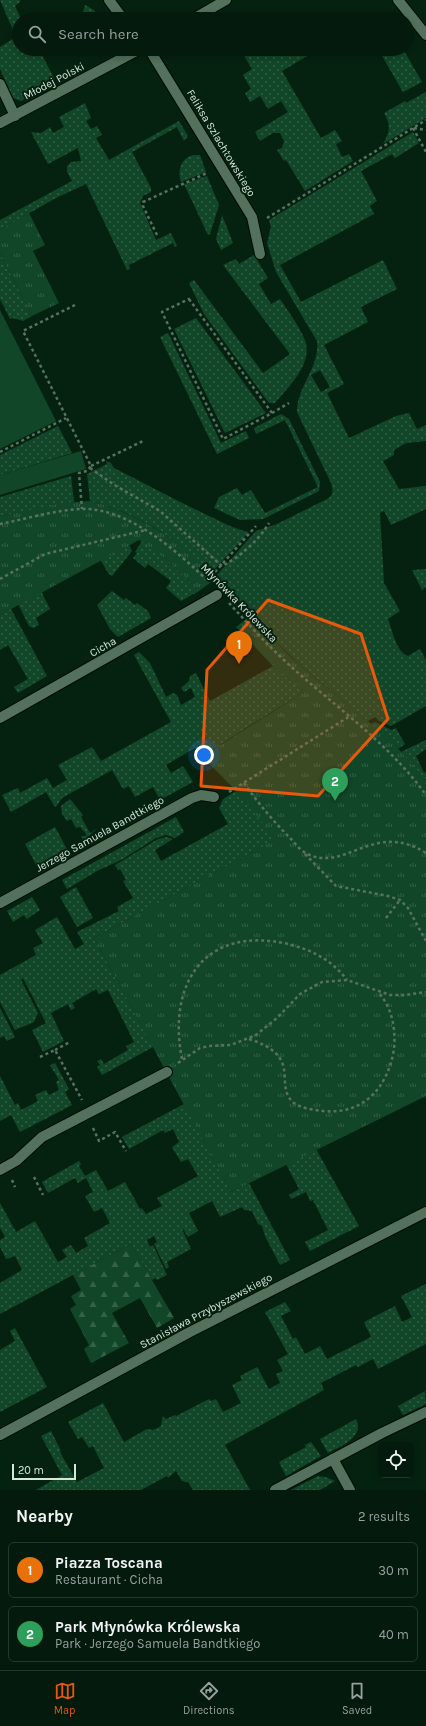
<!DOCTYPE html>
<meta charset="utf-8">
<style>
body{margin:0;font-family:Karla,sans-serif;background:#12271b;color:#f1f3f6}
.controls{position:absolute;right:12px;bottom:12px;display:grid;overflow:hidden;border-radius:6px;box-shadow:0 2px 6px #0003}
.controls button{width:36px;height:36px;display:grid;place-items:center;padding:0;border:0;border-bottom:1px solid #25382e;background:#041a0d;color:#f1f3f6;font:20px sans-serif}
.scale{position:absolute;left:12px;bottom:10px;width:64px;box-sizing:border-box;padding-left:4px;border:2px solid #d7e7db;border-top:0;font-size:11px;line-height:14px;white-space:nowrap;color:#d7e7db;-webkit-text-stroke:3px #052211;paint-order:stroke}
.you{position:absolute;left:204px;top:755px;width:14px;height:14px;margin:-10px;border:3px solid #fff;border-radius:50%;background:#1a73e8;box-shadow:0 0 0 6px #1a73e833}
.badge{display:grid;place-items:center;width:26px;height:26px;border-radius:50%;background:#ea580c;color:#fff;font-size:13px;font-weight:700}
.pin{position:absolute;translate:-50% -33px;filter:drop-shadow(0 1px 2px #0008)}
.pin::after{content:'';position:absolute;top:21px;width:14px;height:12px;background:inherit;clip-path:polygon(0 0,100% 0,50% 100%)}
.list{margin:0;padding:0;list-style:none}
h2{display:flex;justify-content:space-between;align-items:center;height:52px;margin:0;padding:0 16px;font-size:17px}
h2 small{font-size:13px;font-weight:400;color:#97a19d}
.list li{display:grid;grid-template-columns:26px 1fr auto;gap:12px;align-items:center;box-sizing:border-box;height:56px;margin:0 8px 8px;padding:0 8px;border:1px solid #25382e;border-radius:6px}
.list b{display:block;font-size:15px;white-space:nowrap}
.list p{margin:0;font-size:13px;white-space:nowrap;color:#97a19d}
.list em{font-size:13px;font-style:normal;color:#97a19d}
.icon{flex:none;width:22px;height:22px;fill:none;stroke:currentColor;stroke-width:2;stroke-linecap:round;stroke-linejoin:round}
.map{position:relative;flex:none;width:426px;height:1490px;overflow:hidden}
.search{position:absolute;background:#041a0d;box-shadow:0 2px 6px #0003;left:12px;right:12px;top:12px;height:44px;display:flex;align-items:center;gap:10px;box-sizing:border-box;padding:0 14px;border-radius:22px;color:#97a19d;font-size:15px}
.sheet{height:180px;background:#041a0d}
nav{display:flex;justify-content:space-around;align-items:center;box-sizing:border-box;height:56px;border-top:1px solid #25382e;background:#041a0d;font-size:11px;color:#97a19d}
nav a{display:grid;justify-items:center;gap:2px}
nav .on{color:#ea580c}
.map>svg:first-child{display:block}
.grass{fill:url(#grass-dots);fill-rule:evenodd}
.forest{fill:url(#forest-firs)}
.park{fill:url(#park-tufts)}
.garden{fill:#114728}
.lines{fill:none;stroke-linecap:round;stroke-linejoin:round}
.minor-casing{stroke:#000b01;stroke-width:12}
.path{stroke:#597162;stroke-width:2.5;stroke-dasharray:3 3;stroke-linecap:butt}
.minor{stroke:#53715c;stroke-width:10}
.marked{fill:#e8590c;fill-opacity:0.2;stroke:#e8590c;stroke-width:3;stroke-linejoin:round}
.labels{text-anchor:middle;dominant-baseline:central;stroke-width:4;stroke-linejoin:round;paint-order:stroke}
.street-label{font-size:11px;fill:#d7e7db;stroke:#052211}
</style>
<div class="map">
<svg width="426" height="1490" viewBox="0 0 426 1490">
<defs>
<pattern id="grass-dots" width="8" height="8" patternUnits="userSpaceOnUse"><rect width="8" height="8" fill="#114728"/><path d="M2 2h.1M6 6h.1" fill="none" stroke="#336247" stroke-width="1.8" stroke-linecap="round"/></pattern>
<pattern id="forest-firs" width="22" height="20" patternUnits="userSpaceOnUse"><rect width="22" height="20" fill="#114728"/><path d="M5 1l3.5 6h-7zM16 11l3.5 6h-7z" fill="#336247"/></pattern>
<pattern id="park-tufts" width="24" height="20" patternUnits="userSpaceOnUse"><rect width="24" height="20" fill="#114728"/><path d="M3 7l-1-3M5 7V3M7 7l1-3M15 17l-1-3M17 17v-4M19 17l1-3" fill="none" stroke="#336247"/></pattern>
</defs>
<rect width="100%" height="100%" fill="#052211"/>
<g class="grass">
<path d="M 0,0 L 20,0 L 20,2 L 15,6 L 21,19 L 19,19 L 19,49 L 39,49 L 54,78 L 55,83 L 21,101 L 13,98 L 0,69 L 0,47 L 16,37 Z"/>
<path d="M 85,5 L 94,10 L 101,19 L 81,19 Z"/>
<path d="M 252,49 L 305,49 L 309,55 L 282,71 L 321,138 L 335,130 L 342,141 L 336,144 L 342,157 L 349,154 L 353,161 L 305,191 L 286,160 L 284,161 L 277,150 L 282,148 L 284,141 L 280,133 L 273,133 L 260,141 L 255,132 L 288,112 L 281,101 L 268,109 L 260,96 L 250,102 L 245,93 L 251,89 L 243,75 L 252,69 L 243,54 Z"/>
<path d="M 378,49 L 403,49 L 422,82 L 403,92 Z"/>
<path d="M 426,92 L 426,118 L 383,144 C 390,133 391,124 384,113 L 405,101 L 406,103 Z"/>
<path d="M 85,103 L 91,118 L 86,121 L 91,129 L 97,126 L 102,135 L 96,138 L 109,160 L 179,121 L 188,136 L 184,141 L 177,127 L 132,152 L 151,188 L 151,192 L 143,196 L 140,203 L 156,240 L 171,233 L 177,246 L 175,247 L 173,243 L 129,265 L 130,269 L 127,270 L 86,184 L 54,199 L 0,230 L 0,220 L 72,181 L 67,172 L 67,166 L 71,162 L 81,161 L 78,148 L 48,164 L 31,132 L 41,133 L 50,127 L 53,133 L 64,127 L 59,117 Z"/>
<path d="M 413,132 L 419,143 L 395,158 L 392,154 L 361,171 L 377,201 L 370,206 L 374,214 L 280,265 L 301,302 L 383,260 L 397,289 L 361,307 L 368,322 L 324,345 L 344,384 L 327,393 L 349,438 L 396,416 L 409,413 L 417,429 L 426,425 L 426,441 L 406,443 L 394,450 L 394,455 L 383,461 L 399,489 L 426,486 L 426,509 L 391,525 L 384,511 L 380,513 L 384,583 L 400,611 L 388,619 C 392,629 396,652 408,656 L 420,649 L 426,660 L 426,706 L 391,726 L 379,721 L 375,717 L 368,721 L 299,664 L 276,642 L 216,576 L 256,531 L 277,524 L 327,499 C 334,495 333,490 331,483 L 297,412 C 297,386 320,368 317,341 L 276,272 L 267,243 L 271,227 L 269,220 ZM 320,370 L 330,387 L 321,392 L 311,375 Z"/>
<path d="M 193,155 L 200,155 L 206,172 L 181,182 C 177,171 181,158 193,155 Z"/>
<path d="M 207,176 L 219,205 L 210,234 L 208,235 L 184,184 Z"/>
<path d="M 222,215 L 233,243 L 221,250 L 216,239 Z"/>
<path d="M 0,253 L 32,316 L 23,321 L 13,318 L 10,319 L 0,299 Z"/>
<path d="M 254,255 L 268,278 L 259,284 L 271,304 L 280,299 C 288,311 298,324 304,338 C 315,362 289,386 275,403 L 269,403 L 204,314 L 189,283 L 194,280 L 263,373 L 290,354 L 223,265 L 236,259 L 239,264 Z"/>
<path d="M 196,318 L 266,413 L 225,433 L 174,329 Z"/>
<path d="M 168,333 L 221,443 L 246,431 L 249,438 L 217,454 L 160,337 Z"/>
<path d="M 281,414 L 289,419 L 320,482 L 319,491 L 263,519 L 240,520 L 214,508 L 219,497 L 237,488 L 242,495 L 251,490 L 265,513 L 318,487 L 285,420 L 256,434 L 254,428 Z"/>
<path d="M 58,426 L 72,453 L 0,475 L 0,455 Z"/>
<path d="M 106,461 L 111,463 L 114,468 C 146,484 177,501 209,516 C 222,522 234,529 249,532 L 212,572 C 172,537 143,515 90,501 L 87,474 L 107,464 Z"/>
<path d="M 71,476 L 74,502 L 0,516 L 0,497 Z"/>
<path d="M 142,541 L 170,562 L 199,591 L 181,601 L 166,588 L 171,581 L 148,564 L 145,568 L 133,558 L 137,553 L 135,552 Z"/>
<path d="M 129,545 L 132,551 L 112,576 L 108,573 L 100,559 Z"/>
<path d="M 426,569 L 426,587 L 422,590 L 412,570 Z"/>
<path d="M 41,591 L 50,609 L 36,618 L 39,625 L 33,628 L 29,626 L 18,604 Z"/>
<path d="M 112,591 L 124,600 L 126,598 L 135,605 L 137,603 L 148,611 L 151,618 L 118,637 L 110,629 L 97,605 Z"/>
<path d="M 11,609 L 47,676 L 18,693 L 14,687 L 28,679 L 8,645 L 0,650 L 0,615 Z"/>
<path d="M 139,652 L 150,663 L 166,697 L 173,693 L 177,695 L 181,705 L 195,697 L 191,688 L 184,692 L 181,688 L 189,681 L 190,676 L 196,673 L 210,701 L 273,666 L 303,692 C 270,714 236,733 204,756 L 195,748 L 166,765 L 171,773 L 183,766 L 193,782 L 160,800 L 153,787 L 135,797 L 129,786 L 123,789 L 112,770 L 62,798 L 56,807 L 55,807 L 46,792 L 11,812 L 2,795 L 18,788 L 20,793 L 47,778 L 53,788 L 67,780 L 58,765 L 92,747 L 101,761 L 171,722 L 134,655 Z"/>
<path d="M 375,722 L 392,730 L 396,728 L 405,744 L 398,749 L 371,724 Z"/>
<path d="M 426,740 L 426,749 L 416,756 L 424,773 L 426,772 L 426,781 L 401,752 Z"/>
<path d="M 236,791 L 277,839 L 94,938 L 153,1047 L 102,1075 L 97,1067 L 100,1065 L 97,1061 L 101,1059 L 104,1064 L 128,1050 L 126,1046 L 134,1042 L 108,990 L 99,994 L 96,989 L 72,1003 L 75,1008 L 71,1010 L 68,1004 L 51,1013 L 64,1041 L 43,1052 L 32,1030 L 46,1023 L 23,978 L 21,980 L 38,1013 L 34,1022 L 15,1030 L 0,1002 L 0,975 L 36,955 L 33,948 L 43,943 L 35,930 L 57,917 L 75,949 L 84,944 L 77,932 L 119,911 L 117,907 L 133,898 L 123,881 L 126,880 L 120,869 L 118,870 L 115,865 L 158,839 L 167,837 L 173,839 L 155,850 L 161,861 L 228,824 L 219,808 L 223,799 Z"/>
<path d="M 70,799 L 83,815 L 81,817 L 90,833 L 97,829 L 83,840 L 81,836 L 86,836 L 86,834 L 80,827 L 76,828 L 71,819 L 67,821 L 62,814 L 61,806 Z"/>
<path d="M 176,817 L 184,832 L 175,838 L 166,835 L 156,838 L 123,859 L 97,871 L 67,889 L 62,880 Z"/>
<path d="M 55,827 L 69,853 L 39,870 L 25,844 Z"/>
<path d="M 76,887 L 93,918 L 77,927 L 60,897 Z"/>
<path d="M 32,897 L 40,910 L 27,919 L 24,915 L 13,922 L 7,911 Z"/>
<path d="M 0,1008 L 15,1037 L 7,1041 L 4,1036 L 0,1038 Z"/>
<path d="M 55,1063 L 69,1089 L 65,1092 L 72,1105 L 20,1132 L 11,1115 L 0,1121 L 0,1076 L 15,1105 L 18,1103 L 21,1110 L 38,1101 L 35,1095 L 46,1090 L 49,1095 L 59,1090 L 56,1082 L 59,1080 L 50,1065 Z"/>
<path d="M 184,1104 L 231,1192 L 249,1183 L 290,1260 L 280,1265 L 265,1236 L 262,1226 L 258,1224 L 252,1211 L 244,1210 L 242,1207 L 220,1217 L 212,1201 L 189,1213 L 198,1231 L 188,1237 L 183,1229 L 182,1229 L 191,1249 L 167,1262 L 169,1267 L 166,1269 L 154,1244 L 157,1242 L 154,1236 L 147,1240 L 150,1247 L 153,1245 L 167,1275 L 157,1280 L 155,1278 L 152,1280 L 131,1244 L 0,1314 L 0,1283 L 22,1270 L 15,1256 L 6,1259 L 0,1247 L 0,1240 L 5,1237 L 0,1228 L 0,1203 L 16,1232 L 35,1221 L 58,1262 L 67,1257 L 62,1250 L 71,1245 L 76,1253 L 88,1246 L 84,1238 L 110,1223 L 102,1208 L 94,1212 L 85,1196 L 93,1192 L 86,1178 L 78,1183 L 75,1178 L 48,1193 L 42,1182 L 79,1161 L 81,1164 L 79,1166 L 85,1176 L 96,1170 L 108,1191 L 125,1182 L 140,1209 L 142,1208 L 146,1214 L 162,1206 L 157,1198 L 198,1176 L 188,1159 L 181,1162 L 172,1147 L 179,1142 L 173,1129 L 165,1133 L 163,1130 L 129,1149 L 122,1137 Z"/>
<path d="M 316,1149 L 359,1226 L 310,1251 L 305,1242 L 328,1230 L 313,1200 L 310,1201 L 306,1192 L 291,1199 L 289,1195 L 299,1189 L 286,1164 Z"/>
<path d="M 426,1284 L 426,1344 L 378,1369 L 373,1359 L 358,1367 L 356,1365 L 321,1383 L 324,1390 L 225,1445 L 250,1490 L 193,1490 L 188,1482 L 182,1481 L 176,1471 L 168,1478 L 167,1476 L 141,1490 L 36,1490 L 62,1475 L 41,1436 L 51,1431 L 60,1449 L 61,1454 L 77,1482 L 104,1468 L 93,1446 L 89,1448 L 82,1437 L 78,1439 L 68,1422 L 103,1403 L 124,1442 L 147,1429 L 153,1430 L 161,1426 L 163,1416 L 166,1419 L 175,1415 L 176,1416 L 209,1399 L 211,1401 L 216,1399 L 223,1412 L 241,1403 L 232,1385 L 242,1380 L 240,1376 L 257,1367 L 269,1389 L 280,1383 L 276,1374 L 283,1371 L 277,1360 L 288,1354 L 265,1312 L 285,1302 L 291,1311 L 281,1316 L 293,1339 L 296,1337 L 305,1354 L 320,1346 L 327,1359 L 371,1337 L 364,1322 L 395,1306 L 402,1322 L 412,1317 L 401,1296 Z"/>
<path d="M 15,1328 L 47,1387 L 0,1412 L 0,1350 L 15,1341 L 10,1331 Z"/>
<path d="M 425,1391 L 426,1404 L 403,1415 L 398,1406 Z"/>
<path d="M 356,1419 C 365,1437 341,1446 328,1453 L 320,1439 Z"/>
<path d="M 311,1442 L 321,1456 L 286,1476 L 279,1462 L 306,1447 L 305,1445 Z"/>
<path d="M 318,1476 L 325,1477 L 335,1481 L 320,1490 L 291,1490 Z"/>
</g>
<path class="forest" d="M 131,1244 L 174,1318 L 157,1328 L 140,1298 L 112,1313 L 129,1343 L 91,1363 L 84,1349 L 89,1345 L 70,1309 L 76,1305 L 71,1296 L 81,1290 L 73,1275 Z"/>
<g class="park">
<path d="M 29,213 L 45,245 L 33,251 L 59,303 L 32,316 L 0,253 L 0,230 Z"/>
<path d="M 90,501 C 141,514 180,542 218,577 L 199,591 L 170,562 L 139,540 L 0,615 L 0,516 L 64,503 Z"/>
<path d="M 251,615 C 267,632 282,650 300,665 C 343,702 392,735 426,781 L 426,1096 L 231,1192 L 94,938 L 276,839 L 236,791 L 203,757 C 235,734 270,715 303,692 L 273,666 L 236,627 Z"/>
</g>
<g class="garden">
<path d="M 0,310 L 56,421 L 0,449 Z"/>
<path d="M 81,451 L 86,469 L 0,495 L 0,475 Z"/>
</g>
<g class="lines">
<defs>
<g id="minor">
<path d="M 109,0 L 123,19"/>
<path d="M 398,0 L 426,35"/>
<path d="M 193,19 L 226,0"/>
<path d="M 149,49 L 252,217 L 260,254"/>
<path d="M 0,84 L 15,116"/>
<path d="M 0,123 L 140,49"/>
<path d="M 0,718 L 217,595"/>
<path d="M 0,903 L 192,798 L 201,795 L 214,797"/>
<path d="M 0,1170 L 16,1161 L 42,1137 L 167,1072"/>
<path d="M 0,1435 L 188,1333 L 426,1212"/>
<path d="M 333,1459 L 350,1490"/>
<path d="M 275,1490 L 382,1433 L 426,1412"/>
</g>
</defs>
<use href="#minor" class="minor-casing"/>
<g class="path">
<path d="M 413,128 L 426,152"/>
<path d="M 414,128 L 426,130"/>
<path d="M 267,218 L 426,120"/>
<path d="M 157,235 L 143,206 L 143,202 L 207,173"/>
<path d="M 189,299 L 272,413 L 223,439 L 162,312 Z"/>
<path d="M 75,305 L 23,331 L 91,466 L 87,471 L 79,473 L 82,509"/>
<path d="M 272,413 L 289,403"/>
<path d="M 0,452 L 66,418"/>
<path d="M 91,466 L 143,441"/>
<path d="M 90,468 L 116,486 L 160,511 L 222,566 C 240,557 259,540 269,523"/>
<path d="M 0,524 C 26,519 55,510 81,509 C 128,507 178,552 209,582"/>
<path d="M 0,579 L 45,554 L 146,530"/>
<path d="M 207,581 L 256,526"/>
<path d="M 229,603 C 250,626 272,650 296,671 C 341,711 390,745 426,795"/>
<path d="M 244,783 C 258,803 274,822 291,839 C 295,843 299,849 304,852 C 344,876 372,819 426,853"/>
<path d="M 229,792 L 350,716"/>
<path d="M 305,854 L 336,886 L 388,896 L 400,900 L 408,908 L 426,941"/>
<path d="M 386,918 L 400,900"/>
<path d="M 249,1039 C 305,1057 272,1085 294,1103 C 301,1108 313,1110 323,1111 C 364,1115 388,1087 394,1049 C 396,1029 392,1007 378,992"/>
<path d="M 55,1050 L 70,1042"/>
<path d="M 40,1057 L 55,1050 L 82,1100"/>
<path d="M 182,1059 C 167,983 205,925 288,944 C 312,950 332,960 347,980"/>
<path d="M 178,1063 L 200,1048 L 209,1046 L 231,1045 L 256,1035 L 277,1018 L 300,994 L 322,982 L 347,980 L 390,995 L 405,995 L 426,992"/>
<path d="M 93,1128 L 99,1141 L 115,1132 L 126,1151"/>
<path d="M 34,1177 L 43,1195"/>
<path d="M 12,1180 L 15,1187"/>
</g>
<use href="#minor" class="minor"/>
</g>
<path class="marked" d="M 268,600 L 361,634 L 388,719 L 318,796 L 201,786 L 207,670 Z"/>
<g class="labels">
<g class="street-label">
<text transform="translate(54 81) rotate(-28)">Młodej Polski</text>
<text transform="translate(221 143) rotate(59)">Feliksa Szlachtowskiego</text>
<text transform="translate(239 603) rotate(46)">Młynówka Królewska</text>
<text transform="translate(103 647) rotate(-29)">Cicha</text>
<text transform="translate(100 834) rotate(-29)">Jerzego Samuela Bandtkiego</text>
<text transform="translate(206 1311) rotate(-28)">Stanisława Przybyszewskiego</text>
</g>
</g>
</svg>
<div class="controls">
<button><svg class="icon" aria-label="locate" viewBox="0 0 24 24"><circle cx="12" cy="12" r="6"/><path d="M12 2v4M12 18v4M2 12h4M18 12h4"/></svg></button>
</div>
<div class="scale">20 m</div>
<div class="you"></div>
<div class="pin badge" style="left:239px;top:664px;background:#e8710a">1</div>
<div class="pin badge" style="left:335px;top:801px;background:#2e9e5b">2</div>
<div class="search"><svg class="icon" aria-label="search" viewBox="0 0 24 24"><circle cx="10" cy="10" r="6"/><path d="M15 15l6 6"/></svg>Search here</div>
</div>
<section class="sheet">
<h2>Nearby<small>2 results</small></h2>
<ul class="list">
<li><span class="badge" style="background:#e8710a">1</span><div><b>Piazza Toscana</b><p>Restaurant · Cicha</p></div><em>30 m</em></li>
<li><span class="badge" style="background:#2e9e5b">2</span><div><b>Park Młynówka Królewska</b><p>Park · Jerzego Samuela Bandtkiego</p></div><em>40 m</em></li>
</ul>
</section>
<nav>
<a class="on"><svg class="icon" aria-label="map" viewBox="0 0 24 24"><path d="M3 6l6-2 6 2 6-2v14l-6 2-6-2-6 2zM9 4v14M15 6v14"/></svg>Map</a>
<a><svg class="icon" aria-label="directions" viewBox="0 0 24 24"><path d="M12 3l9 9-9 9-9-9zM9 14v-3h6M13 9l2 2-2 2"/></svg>Directions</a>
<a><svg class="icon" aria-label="saved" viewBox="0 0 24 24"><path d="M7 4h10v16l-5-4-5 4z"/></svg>Saved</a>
</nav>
